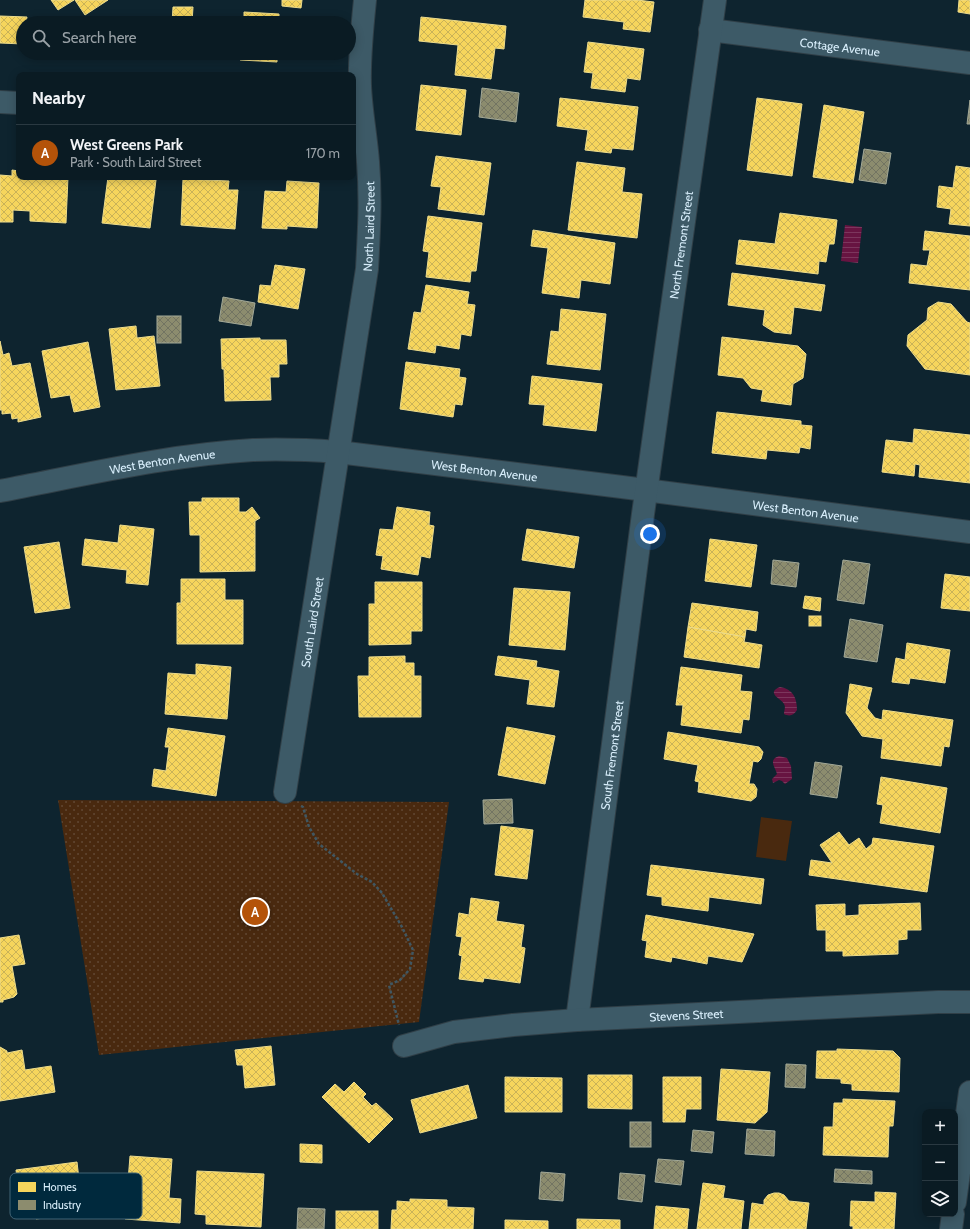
<!DOCTYPE html>
<meta charset="utf-8">
<style>
body{margin:0;font-family:Cabin,sans-serif;background:#13242b;color:#f1f3f6}
.controls{position:absolute;right:12px;bottom:12px;display:grid;overflow:hidden;border-radius:8px;box-shadow:0 2px 10px #0003}
.controls button{width:36px;height:36px;display:grid;place-items:center;padding:0;border:0;border-bottom:1px solid #2a3941;background:#0a1b23;color:#f1f3f6;font:20px sans-serif}
.you{position:absolute;left:650px;top:534px;width:14px;height:14px;margin:-10px;border:3px solid #fff;border-radius:50%;background:#1a73e8;box-shadow:0 0 0 6px #1a73e833}
.badge{display:grid;place-items:center;width:26px;height:26px;border-radius:50%;background:#b45309;color:#fff;font-size:13px;font-weight:700}
.pin{position:absolute;translate:-50% -50%;border:2px solid #fff;box-shadow:0 1px 4px #0006}
.list{margin:0;padding:0;list-style:none}
h2{display:flex;justify-content:space-between;align-items:center;height:52px;margin:0;padding:0 16px;font-size:17px}
h2 small{font-size:13px;font-weight:400;color:#99a1a6}
.list li{display:grid;grid-template-columns:26px 1fr auto;gap:12px;align-items:center;box-sizing:border-box;height:56px;padding:0 16px;border-top:1px solid #2a3941}
.list b{display:block;font-size:15px;white-space:nowrap}
.list p{margin:0;font-size:13px;white-space:nowrap;color:#99a1a6}
.list em{font-size:13px;font-style:normal;color:#99a1a6}
.icon{flex:none;width:22px;height:22px;fill:none;stroke:currentColor;stroke-width:2;stroke-linecap:round;stroke-linejoin:round}
.map{position:relative;flex:none;width:970px;height:1229px;overflow:hidden}
.search{position:absolute;background:#0a1b23;box-shadow:0 2px 10px #0003;left:16px;top:16px;width:340px;height:44px;display:flex;align-items:center;gap:10px;box-sizing:border-box;padding:0 14px;border-radius:22px;color:#99a1a6;font-size:15px}
.panel{position:absolute;background:#0a1b23;box-shadow:0 2px 10px #0003;left:16px;top:72px;width:340px;height:108px;border-radius:8px}
.map>svg:first-child{display:block}
.grass{fill:#49290f}
.park{fill:url(#park-dots)}
.water{fill:url(#water-rules)}
.homes{fill:url(#homes-cross-hatch);stroke:#eddc8c}
.industry{fill:url(#industry-cross-hatch);stroke:#a3a998}
.lines{fill:none;stroke-linecap:round;stroke-linejoin:round}
.minor-casing{stroke:#303f47;stroke-width:24}
.path{stroke:#405762;stroke-width:2.5;stroke-dasharray:3 2;stroke-linecap:butt}
.minor{stroke:#3d5a67;stroke-width:22}
.labels{text-anchor:middle;dominant-baseline:central;stroke-width:4;stroke-linejoin:round;paint-order:stroke}
.street-label{font-size:12px;fill:#d8eefb;stroke:#00293d}
.key{fill:#00293d;stroke:#416476;stroke-width:1}
.key-label{font-size:11px;fill:#d8eefb}
</style>
<div class="map">
<svg width="970" height="1229" viewBox="0 0 970 1229">
<defs>
<pattern id="park-dots" width="8" height="8" patternUnits="userSpaceOnUse"><rect width="8" height="8" fill="#49290f"/><path d="M2 2h.1M6 6h.1" fill="none" stroke="#624833" stroke-width="1.8" stroke-linecap="round"/></pattern>
<pattern id="water-rules" width="6" height="5" patternUnits="userSpaceOnUse"><rect width="6" height="5" fill="#671441"/><path d="M0 2.5h6" fill="none" stroke="#7c365d"/></pattern>
<pattern id="homes-cross-hatch" width="8" height="8" patternUnits="userSpaceOnUse"><rect width="8" height="8" fill="#f6d55c"/><path d="M0 0l8 8M0 8l8-8" fill="none" stroke="#c9b258"/></pattern>
<pattern id="industry-cross-hatch" width="8" height="8" patternUnits="userSpaceOnUse"><rect width="8" height="8" fill="#8c8c6e"/><path d="M0 0l8 8M0 8l8-8" fill="none" stroke="#727462"/></pattern>
</defs>
<rect width="100%" height="100%" fill="#0e242f"/>
<path class="grass" d="M 761,817 L 792,821 L 786,861 L 756,857 Z"/>
<path class="park" d="M 58,800 L 449,802 L 419,1022 L 99,1055 Z"/>
<g class="water">
<path d="M 845,225 L 862,227 L 858,263 L 841,261 Z"/>
<path d="M 780,687 C 793,689 797,698 797,710 C 794,715 790,717 784,714 C 784,711 786,707 784,704 C 782,699 765,693 780,687 Z"/>
<path d="M 779,756 L 787,758 L 791,766 L 792,779 L 785,784 L 782,781 L 779,780 L 773,783 L 772,779 L 777,774 C 775,767 768,760 779,756 Z"/>
</g>
<g class="homes">
<path d="M 51,0 L 74,0 L 58,10 Z"/>
<path d="M 75,0 L 108,0 L 85,15 Z"/>
<path d="M 282,0 L 302,0 L 301,8 L 282,6 Z"/>
<path d="M 585,0 L 637,0 L 654,2 L 650,32 L 623,29 L 624,22 L 583,17 Z"/>
<path d="M 959,0 L 970,0 L 970,14 L 958,12 Z"/>
<path d="M 173,7 L 193,7 L 192,23 L 172,23 Z"/>
<path d="M 244,12 L 279,14 L 279,23 L 244,23 Z"/>
<path d="M 0,16 L 27,17 L 26,23 L 23,23 L 23,44 L 0,43 Z"/>
<path d="M 421,17 L 506,26 L 504,49 L 495,48 L 491,79 L 455,75 L 458,45 L 419,41 Z"/>
<path d="M 588,42 L 644,49 L 640,80 L 627,78 L 625,92 L 591,88 L 593,73 L 584,72 Z"/>
<path d="M 241,53 L 277,53 L 277,62 L 240,60 Z"/>
<path d="M 421,85 L 466,90 L 461,135 L 416,130 Z"/>
<path d="M 560,98 L 638,107 L 633,150 L 612,148 L 611,153 L 585,150 L 588,130 L 557,126 Z"/>
<path d="M 757,98 L 802,104 L 792,176 L 747,170 Z"/>
<path d="M 824,105 L 864,112 L 853,183 L 813,177 Z"/>
<path d="M 436,156 L 491,163 L 484,215 L 438,209 L 441,187 L 431,186 Z"/>
<path d="M 577,162 L 625,168 L 622,192 L 642,194 L 637,238 L 568,230 Z"/>
<path d="M 956,166 L 970,168 L 970,226 L 949,224 L 951,209 L 937,207 L 939,186 L 953,188 Z"/>
<path d="M 12,170 L 19,171 L 19,177 L 68,177 L 66,223 L 30,221 L 30,211 L 13,210 L 13,222 L 0,222 L 0,175 L 12,176 Z"/>
<path d="M 108,177 L 131,177 L 156,180 L 150,228 L 102,223 Z"/>
<path d="M 183,179 L 229,181 L 228,190 L 238,190 L 235,229 L 181,225 Z"/>
<path d="M 287,181 L 319,183 L 317,228 L 287,226 L 287,229 L 262,228 L 265,191 L 286,192 Z"/>
<path d="M 780,213 L 837,220 L 834,244 L 829,244 L 826,262 L 819,261 L 818,274 L 736,264 L 739,240 L 775,244 Z"/>
<path d="M 428,216 L 482,223 L 476,271 L 471,271 L 470,282 L 426,277 L 429,252 L 423,251 Z"/>
<path d="M 533,230 L 615,243 L 610,284 L 581,280 L 579,298 L 542,293 L 548,248 L 531,246 Z"/>
<path d="M 925,231 L 970,236 L 970,290 L 909,283 L 911,264 L 927,266 L 930,250 L 923,250 Z"/>
<path d="M 275,265 L 305,269 L 298,309 L 258,302 L 260,285 L 271,286 Z"/>
<path d="M 732,273 L 825,285 L 821,311 L 794,307 L 791,334 L 774,332 L 763,325 L 765,310 L 728,305 Z"/>
<path d="M 426,285 L 469,292 L 467,304 L 475,305 L 471,336 L 461,334 L 459,349 L 436,345 L 435,353 L 408,349 L 414,312 L 421,313 Z"/>
<path d="M 938,302 L 951,304 L 967,322 L 970,323 L 970,375 L 925,369 L 907,346 L 908,335 L 927,320 L 928,308 Z"/>
<path d="M 561,309 L 606,314 L 600,370 L 547,364 L 551,331 L 559,332 Z"/>
<path d="M 136,326 L 137,338 L 154,336 L 160,386 L 116,390 L 109,329 Z"/>
<path d="M 722,337 L 798,346 L 806,354 L 803,378 L 793,384 L 791,405 L 761,401 L 763,390 L 751,388 L 743,378 L 718,375 Z"/>
<path d="M 260,338 L 260,340 L 286,340 L 287,364 L 279,364 L 279,377 L 270,377 L 271,400 L 225,401 L 224,369 L 222,369 L 221,339 Z"/>
<path d="M 0,341 L 3,355 L 9,353 L 12,366 L 30,363 L 41,417 L 18,422 L 18,418 L 12,419 L 11,413 L 2,414 L 2,410 L 0,410 Z"/>
<path d="M 88,342 L 100,407 L 74,412 L 70,395 L 51,398 L 42,351 Z"/>
<path d="M 406,362 L 460,369 L 459,377 L 466,378 L 462,405 L 455,404 L 453,417 L 400,409 Z"/>
<path d="M 532,376 L 602,384 L 596,431 L 543,425 L 545,405 L 529,404 Z"/>
<path d="M 717,412 L 801,421 L 801,425 L 812,426 L 810,449 L 800,447 L 799,453 L 767,450 L 766,459 L 712,453 Z"/>
<path d="M 914,429 L 970,435 L 970,483 L 919,477 L 920,465 L 915,464 L 914,476 L 882,472 L 886,440 L 913,443 Z"/>
<path d="M 202,498 L 239,498 L 239,512 L 246,512 L 252,507 L 260,518 L 255,521 L 255,571 L 200,572 L 200,535 L 190,535 L 189,502 L 202,502 Z"/>
<path d="M 397,507 L 430,512 L 429,525 L 434,526 L 430,558 L 421,556 L 418,575 L 381,569 L 383,556 L 376,555 L 380,529 L 393,530 Z"/>
<path d="M 120,525 L 154,529 L 148,585 L 126,583 L 127,570 L 82,565 L 85,539 L 118,543 Z"/>
<path d="M 527,529 L 579,537 L 574,568 L 522,560 Z"/>
<path d="M 710,539 L 757,545 L 751,587 L 705,581 Z"/>
<path d="M 59,542 L 70,608 L 35,613 L 24,547 Z"/>
<path d="M 945,574 L 970,577 L 970,611 L 941,608 Z"/>
<path d="M 181,579 L 225,579 L 225,600 L 243,600 L 243,644 L 177,644 L 177,603 L 181,603 Z"/>
<path d="M 375,582 L 422,582 L 422,631 L 411,631 L 411,644 L 369,645 L 369,604 L 375,604 Z"/>
<path d="M 514,588 L 570,592 L 565,650 L 509,645 Z"/>
<path d="M 805,596 L 821,598 L 820,611 L 803,608 Z"/>
<path d="M 692,603 L 758,612 L 756,631 L 746,629 L 745,637 L 688,627 Z"/>
<rect x="809" y="616" width="12" height="10"/>
<path d="M 688,627 L 745,637 L 744,642 L 762,645 L 759,668 L 684,657 Z"/>
<path d="M 907,643 L 950,650 L 945,683 L 910,678 L 909,684 L 892,682 L 896,658 L 905,660 Z"/>
<path d="M 405,656 L 405,663 L 414,663 L 414,676 L 421,676 L 421,717 L 359,717 L 358,676 L 369,676 L 369,657 Z"/>
<path d="M 498,656 L 537,661 L 536,667 L 559,671 L 554,707 L 527,704 L 530,680 L 495,675 Z"/>
<path d="M 196,664 L 231,667 L 227,719 L 165,714 L 168,673 L 196,675 Z"/>
<path d="M 681,667 L 742,675 L 740,691 L 752,692 L 749,720 L 743,719 L 741,733 L 681,725 L 683,705 L 676,705 Z"/>
<path d="M 850,684 L 872,688 L 867,708 L 875,718 L 882,720 L 883,710 L 953,720 L 949,747 L 944,746 L 941,766 L 881,758 L 883,739 L 862,736 L 846,713 Z"/>
<path d="M 507,727 L 555,736 L 545,784 L 498,775 Z"/>
<path d="M 168,728 L 225,736 L 216,796 L 152,786 L 154,769 L 166,771 L 169,747 L 165,747 Z"/>
<path d="M 668,732 L 759,747 L 763,752 L 761,759 L 758,762 L 753,761 L 749,784 L 754,784 L 757,789 L 756,797 L 751,801 L 698,792 L 699,782 L 695,781 L 698,765 L 664,759 Z"/>
<path d="M 881,777 L 947,788 L 940,833 L 880,823 L 883,805 L 877,804 Z"/>
<path d="M 501,826 L 533,830 L 527,879 L 495,875 Z"/>
<path d="M 839,832 L 849,845 L 859,838 L 866,849 L 872,844 L 873,838 L 934,846 L 927,892 L 809,875 L 811,860 L 832,863 L 820,845 Z"/>
<path d="M 651,865 L 764,879 L 761,904 L 709,897 L 708,911 L 662,905 L 662,897 L 647,895 Z"/>
<path d="M 471,898 L 499,902 L 496,921 L 524,925 L 521,947 L 525,948 L 520,983 L 484,978 L 483,982 L 459,979 L 462,956 L 459,955 L 462,937 L 456,936 L 459,913 L 469,915 Z"/>
<path d="M 920,903 L 921,930 L 907,930 L 907,939 L 898,940 L 898,954 L 843,956 L 843,951 L 826,951 L 826,930 L 817,930 L 816,905 L 845,904 L 845,916 L 859,915 L 859,905 Z"/>
<path d="M 646,915 L 754,934 L 742,962 L 708,956 L 707,964 L 672,957 L 671,962 L 645,957 L 647,941 L 642,940 Z"/>
<path d="M 19,935 L 25,964 L 12,966 L 17,994 L 14,997 L 3,1000 L 3,1002 L 0,1002 L 0,938 Z"/>
<path d="M 271,1046 L 275,1085 L 245,1088 L 243,1065 L 237,1065 L 235,1050 Z"/>
<path d="M 0,1047 L 7,1051 L 7,1053 L 22,1050 L 25,1070 L 51,1066 L 55,1092 L 0,1101 Z"/>
<path d="M 837,1049 L 893,1051 L 900,1058 L 899,1092 L 852,1090 L 852,1084 L 841,1083 L 841,1079 L 816,1078 L 817,1051 L 837,1051 Z"/>
<path d="M 721,1069 L 770,1072 L 767,1112 L 755,1123 L 717,1120 Z"/>
<path d="M 588,1075 L 632,1075 L 632,1109 L 588,1108 Z"/>
<path d="M 505,1077 L 562,1078 L 562,1112 L 505,1112 Z"/>
<path d="M 663,1077 L 701,1077 L 701,1109 L 686,1109 L 685,1122 L 663,1122 Z"/>
<path d="M 354,1082 L 366,1094 L 363,1097 L 372,1106 L 376,1103 L 393,1119 L 369,1143 L 322,1097 L 335,1084 L 344,1092 Z"/>
<path d="M 468,1085 L 477,1118 L 420,1133 L 411,1100 Z"/>
<path d="M 843,1099 L 895,1101 L 893,1126 L 889,1126 L 888,1157 L 823,1155 L 824,1127 L 833,1127 L 834,1103 L 843,1103 Z"/>
<path d="M 300,1144 L 322,1145 L 322,1163 L 300,1162 Z"/>
<path d="M 130,1156 L 172,1159 L 169,1198 L 181,1199 L 180,1223 L 125,1219 Z"/>
<path d="M 77,1162 L 80,1188 L 92,1186 L 95,1210 L 85,1211 L 85,1214 L 61,1217 L 59,1209 L 51,1210 L 52,1217 L 36,1219 L 35,1214 L 22,1216 L 16,1170 Z"/>
<path d="M 197,1171 L 264,1174 L 261,1227 L 206,1224 L 206,1215 L 195,1214 Z"/>
<path d="M 703,1183 L 725,1186 L 723,1198 L 744,1201 L 741,1229 L 697,1229 Z"/>
<path d="M 875,1192 L 896,1193 L 894,1229 L 853,1229 L 853,1226 L 850,1226 L 851,1201 L 875,1202 Z"/>
<path d="M 774,1193 L 779,1193 L 784,1195 L 789,1201 L 809,1203 L 806,1229 L 749,1229 L 752,1203 L 764,1205 L 764,1200 L 768,1195 Z"/>
<path d="M 410,1199 L 447,1200 L 447,1207 L 474,1208 L 473,1229 L 391,1229 L 392,1210 L 397,1210 L 397,1201 L 410,1202 Z"/>
<path d="M 656,1206 L 689,1209 L 687,1229 L 654,1229 Z"/>
<rect x="336" y="1211" width="42" height="18"/>
<path d="M 577,1219 L 620,1220 L 620,1229 L 577,1229 Z"/>
<path d="M 505,1220 L 548,1221 L 548,1229 L 505,1229 Z"/>
</g>
<g class="industry">
<path d="M 482,88 L 519,93 L 516,122 L 479,117 Z"/>
<path d="M 970,100 L 970,124 L 967,124 Z"/>
<path d="M 864,149 L 891,153 L 886,184 L 859,180 Z"/>
<path d="M 223,297 L 255,303 L 251,326 L 219,321 Z"/>
<rect x="157" y="316" width="24" height="27"/>
<path d="M 773,560 L 799,563 L 796,587 L 771,584 Z"/>
<path d="M 843,560 L 870,564 L 864,604 L 837,600 Z"/>
<path d="M 850,619 L 883,625 L 877,662 L 844,657 Z"/>
<path d="M 815,762 L 842,766 L 837,798 L 810,794 Z"/>
<path d="M 512,799 L 513,823 L 484,824 L 483,800 Z"/>
<path d="M 786,1064 L 806,1065 L 805,1088 L 785,1087 Z"/>
<rect x="630" y="1122" width="21" height="25"/>
<path d="M 747,1129 L 775,1131 L 774,1156 L 745,1154 Z"/>
<path d="M 693,1130 L 714,1132 L 712,1153 L 691,1151 Z"/>
<path d="M 658,1159 L 684,1161 L 681,1185 L 655,1182 Z"/>
<path d="M 835,1169 L 872,1171 L 872,1184 L 834,1182 Z"/>
<path d="M 541,1172 L 565,1174 L 563,1201 L 539,1199 Z"/>
<path d="M 620,1173 L 645,1175 L 642,1202 L 618,1199 Z"/>
<path d="M 298,1208 L 325,1209 L 324,1229 L 297,1229 Z"/>
</g>
<g class="lines">
<defs>
<g id="minor">
<path id="s1" d="M 710,30 L 970,63"/>
<path d="M 0,102 L 19,103"/>
<path id="s2" d="M 0,491 C 84,475 167,455 253,450 C 281,449 310,450 338,452 L 622,487 L 970,532"/>
<path id="s3" d="M 285,792 L 367,269 C 369,232 371,199 368,162 C 366,136 361,111 360,86 C 359,57 362,29 365,0"/>
<path id="s4" d="M 577,1020 L 643,514 L 715,0"/>
<path id="s5" d="M 404,1046 L 454,1032 L 513,1025 L 577,1020 L 938,1002 L 970,1002"/>
<path d="M 955,1202 L 970,1092"/>
<path d="M 951,1229 L 953,1214"/>
</g>
</defs>
<use href="#minor" class="minor-casing"/>
<path class="path" d="M 301,806 L 303,807 L 309,827 L 319,844 L 357,874 L 372,882 L 382,893 L 402,927 L 413,950 L 410,969 L 400,980 L 389,985 L 399,1025"/>
<use href="#minor" class="minor"/>
</g>
<g class="labels">
<g class="street-label">
<text stroke="none"><textPath href="#s1" startOffset="131">Cottage Avenue</textPath></text>
<text stroke="none"><textPath href="#s3" startOffset="572">North Laird Street</textPath></text>
<text stroke="none"><textPath href="#s4" startOffset="782">North Fremont Street</textPath></text>
<text stroke="none"><textPath href="#s2" startOffset="165">West Benton Avenue</textPath></text>
<text stroke="none"><textPath href="#s2" startOffset="489">West Benton Avenue</textPath></text>
<text stroke="none"><textPath href="#s2" startOffset="813">West Benton Avenue</textPath></text>
<text stroke="none"><textPath href="#s3" startOffset="172">South Laird Street</textPath></text>
<text stroke="none"><textPath href="#s4" startOffset="267">South Fremont Street</textPath></text>
<text stroke="none"><textPath href="#s5" startOffset="285">Stevens Street</textPath></text>
</g>
</g>
<rect x="10" y="1173" width="132" height="46" rx="6" class="key"/>
<rect x="18" y="1182" width="18" height="10" fill="#f6d55c"/>
<rect x="18" y="1200" width="18" height="10" fill="#8c8c6e"/>
<g class="key-label">
<text x="43" y="1191">Homes</text>
<text x="43" y="1209">Industry</text>
</g>
</svg>
<div class="controls">
<button>+</button>
<button>−</button>
<button><svg class="icon" aria-label="layers" viewBox="0 0 24 24"><path d="M12 4l9 5-9 5-9-5zM3 14l9 5 9-5"/></svg></button>
</div>
<div class="you"></div>
<div class="pin badge" style="left:255px;top:912px">A</div>
<div class="search"><svg class="icon" aria-label="search" viewBox="0 0 24 24"><circle cx="10" cy="10" r="6"/><path d="M15 15l6 6"/></svg>Search here</div>
<section class="panel">
<h2>Nearby<small></small></h2>
<ul class="list">
<li><span class="badge">A</span><div><b>West Greens Park</b><p>Park · South Laird Street</p></div><em>170 m</em></li>
</ul>
</section>
</div>
